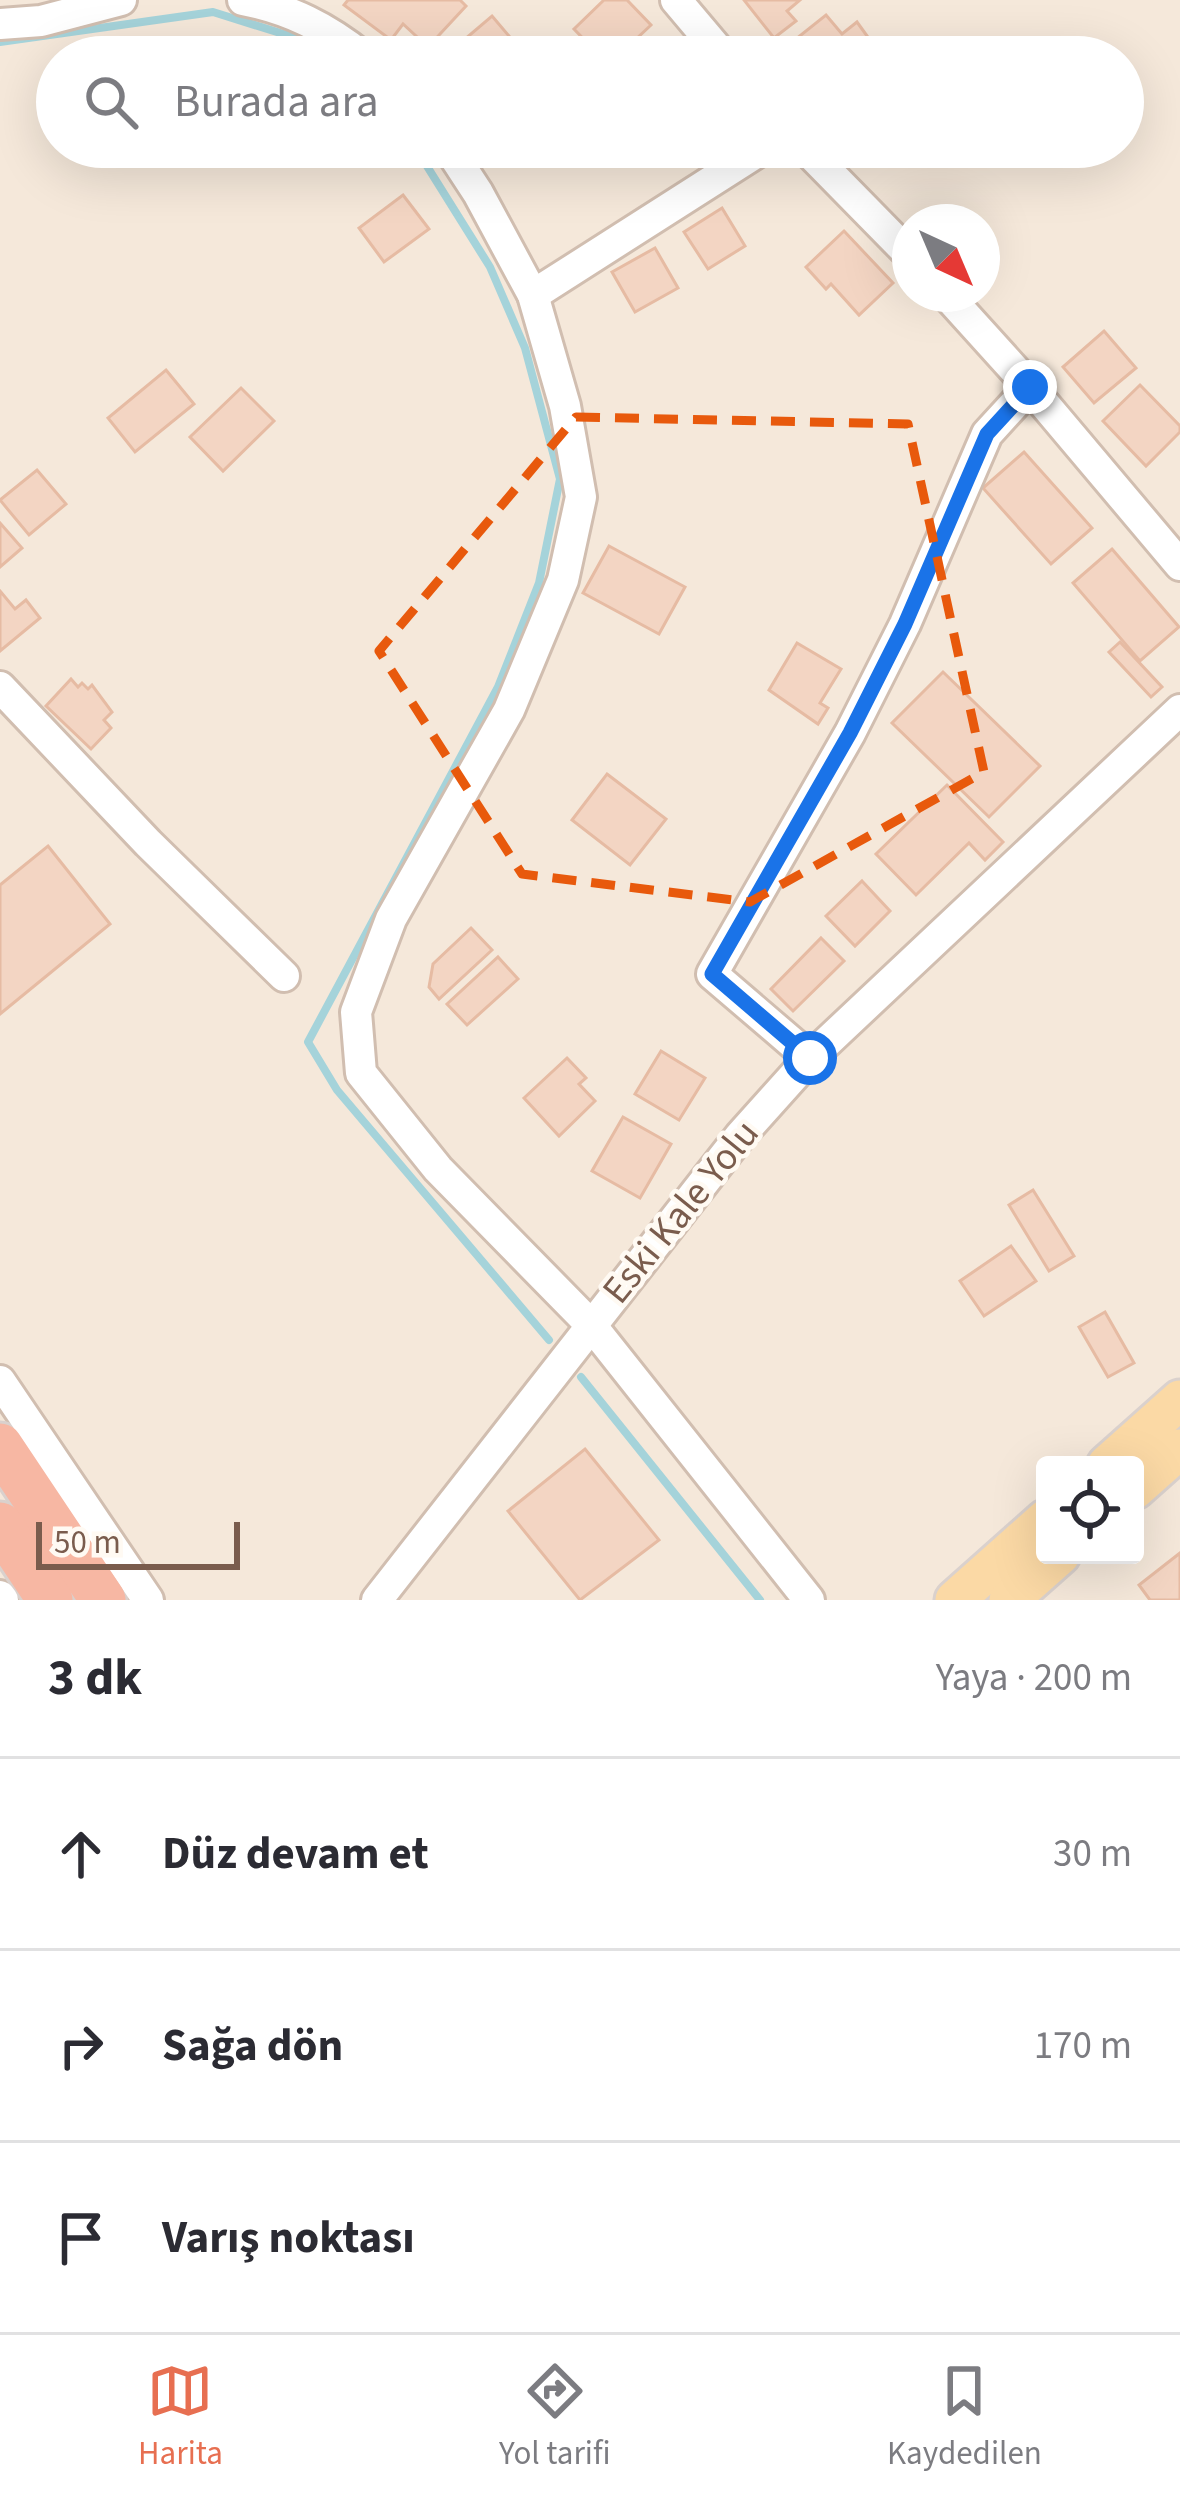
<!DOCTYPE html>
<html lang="tr">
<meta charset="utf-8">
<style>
body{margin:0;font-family:"Source Sans 3",sans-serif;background:#f2f2f3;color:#2b2b33}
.controls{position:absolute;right:36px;bottom:36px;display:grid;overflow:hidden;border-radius:12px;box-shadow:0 12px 48px #0002}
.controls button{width:108px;height:108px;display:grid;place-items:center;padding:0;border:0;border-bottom:3px solid #e1e1e2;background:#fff;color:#2b2b33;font:60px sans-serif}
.compass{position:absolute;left:892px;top:204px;width:108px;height:108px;border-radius:50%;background:#fff;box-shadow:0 12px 48px #0002;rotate:136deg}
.scale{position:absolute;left:36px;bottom:30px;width:204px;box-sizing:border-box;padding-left:12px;border:6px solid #7a5c4d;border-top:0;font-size:33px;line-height:42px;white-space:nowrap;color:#7a5c4d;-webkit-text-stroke:9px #fffaf3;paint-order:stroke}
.stop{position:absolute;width:36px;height:36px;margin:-27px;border:9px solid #1a73e8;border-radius:50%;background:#fff}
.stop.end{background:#1a73e8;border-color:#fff;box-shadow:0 3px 12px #0008}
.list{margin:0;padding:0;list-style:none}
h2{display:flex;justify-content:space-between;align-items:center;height:156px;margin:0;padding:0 48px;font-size:51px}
h2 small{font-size:39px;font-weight:400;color:#7c7c81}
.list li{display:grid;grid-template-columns:78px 1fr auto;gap:36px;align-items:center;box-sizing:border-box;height:192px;padding:0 48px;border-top:3px solid #e1e1e2}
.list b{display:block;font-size:45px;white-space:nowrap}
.list em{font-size:39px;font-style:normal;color:#7c7c81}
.icon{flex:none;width:66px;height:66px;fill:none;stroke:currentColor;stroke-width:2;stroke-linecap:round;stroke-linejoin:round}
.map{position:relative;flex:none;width:1180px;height:1600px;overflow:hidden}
.search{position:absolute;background:#fff;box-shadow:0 12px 48px #0002;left:36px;right:36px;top:36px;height:132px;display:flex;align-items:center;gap:30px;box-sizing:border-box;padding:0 42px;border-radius:66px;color:#7c7c81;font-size:45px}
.sheet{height:732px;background:#fff}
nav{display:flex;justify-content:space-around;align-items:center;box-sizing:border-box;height:168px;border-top:3px solid #e1e1e2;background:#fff;font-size:33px;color:#7c7c81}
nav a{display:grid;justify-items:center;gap:6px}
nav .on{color:#e76f51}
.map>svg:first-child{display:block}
.residential{fill:#f5e8da;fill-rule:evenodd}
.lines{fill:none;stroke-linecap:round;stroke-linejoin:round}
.stream{stroke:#a5d3da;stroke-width:8}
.building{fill:#f3d5c3;stroke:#e6bba3;stroke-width:3}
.minor-casing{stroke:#d1beb0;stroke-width:36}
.major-casing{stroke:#dad1cd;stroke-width:45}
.highway-casing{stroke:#dad1cd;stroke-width:51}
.minor{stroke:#fff;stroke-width:30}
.major{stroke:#fbd9a5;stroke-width:39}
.highway{stroke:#f7b7a3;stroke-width:45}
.route{stroke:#1a73e8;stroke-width:15}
.marked{fill:none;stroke:#e8590c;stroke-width:9;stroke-dasharray:24 15;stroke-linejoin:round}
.labels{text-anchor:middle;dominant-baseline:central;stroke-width:9;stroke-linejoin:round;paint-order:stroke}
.street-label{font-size:39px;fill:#7a5c4d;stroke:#fffaf3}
</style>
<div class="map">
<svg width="1180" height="1600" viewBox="0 0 1180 1600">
<rect width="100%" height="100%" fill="#fdf6ec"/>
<path class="residential" d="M 0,0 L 1180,0 L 1180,1600 L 0,1600 ZM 57,57 L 1123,57 L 1123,147 L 57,147 ZM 910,222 L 982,222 L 982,294 L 910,294 ZM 1045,1465 L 1135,1465 L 1135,1555 L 1045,1555 Z"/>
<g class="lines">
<g class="stream">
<path d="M 0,42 L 213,12 L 293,37 L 321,57"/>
<path d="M 415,147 L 490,267 L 525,348 L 560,479 L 539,583 L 498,687 L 308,1042 L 337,1090 L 549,1340"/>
<path d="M 581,1377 L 760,1600"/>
</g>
</g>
<g class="building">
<path d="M 348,0 L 460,0 L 466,6 L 428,47 L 403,24 L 391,40 L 344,5 Z"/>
<path d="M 604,0 L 627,0 L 651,25 L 617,57 L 601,57 L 574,29 Z"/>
<path d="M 744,0 L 800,0 L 787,11 L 796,21 L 774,38 Z"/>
<path d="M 826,15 L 842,34 L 857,22 L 875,47 L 861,57 L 779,57 L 777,54 Z"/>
<path d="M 492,16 L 520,49 L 511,57 L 468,57 L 458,45 Z"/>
<path d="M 687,147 L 721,147 L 725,153 L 704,170 Z"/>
<path d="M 403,195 L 429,229 L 384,262 L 359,228 Z"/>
<path d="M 722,208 L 745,246 L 708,269 L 684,232 Z"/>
<path d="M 844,231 L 893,283 L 859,315 L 831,284 L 826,289 L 806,267 Z"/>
<path d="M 655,248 L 678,288 L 635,312 L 612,272 Z"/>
<path d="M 1104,331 L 1136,368 L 1094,403 L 1063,367 Z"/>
<path d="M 166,370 L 194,404 L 135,452 L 108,418 Z"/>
<path d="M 1140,385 L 1180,426 L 1180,432 L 1146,466 L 1103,421 Z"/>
<path d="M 241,388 L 274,421 L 223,471 L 190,437 Z"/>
<path d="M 1024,452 L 1092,528 L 1051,564 L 983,488 Z"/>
<path d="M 37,470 L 66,504 L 29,535 L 0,500 Z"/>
<path d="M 0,523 L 22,548 L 0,567 Z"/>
<path d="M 609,546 L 685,587 L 659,634 L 583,593 Z"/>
<path d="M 1112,549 L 1179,627 L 1140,661 L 1073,583 Z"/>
<path d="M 0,591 L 15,609 L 26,600 L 40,618 L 0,651 Z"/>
<path d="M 1120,642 L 1162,687 L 1151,697 L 1109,652 Z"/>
<path d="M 797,643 L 841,669 L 820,703 L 828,708 L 818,724 L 769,690 Z"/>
<path d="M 943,672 L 1040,766 L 989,817 L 892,723 Z"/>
<path d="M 71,679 L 78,687 L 82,683 L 88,689 L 92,685 L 112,712 L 104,720 L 111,728 L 91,749 L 46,706 Z"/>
<path d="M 607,774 L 666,819 L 630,865 L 572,820 Z"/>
<path d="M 947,785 L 1003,842 L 985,860 L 969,843 L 916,895 L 876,854 Z"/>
<path d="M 48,846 L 110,924 L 0,1014 L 0,885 Z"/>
<path d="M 862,881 L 890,911 L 855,946 L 826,916 Z"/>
<path d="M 471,928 L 492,950 L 439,999 L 429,987 L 433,964 Z"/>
<path d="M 821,938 L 844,961 L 793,1011 L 771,989 Z"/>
<path d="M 498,957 L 518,979 L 467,1025 L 447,1004 Z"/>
<path d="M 661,1051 L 705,1078 L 679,1120 L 635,1094 Z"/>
<path d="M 567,1058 L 586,1078 L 579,1084 L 595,1101 L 559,1136 L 524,1098 Z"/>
<path d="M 623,1117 L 671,1144 L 640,1198 L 592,1171 Z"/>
<path d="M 1033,1190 L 1074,1256 L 1049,1271 L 1009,1205 Z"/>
<path d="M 1011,1246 L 1036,1281 L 984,1316 L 960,1281 Z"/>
<path d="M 1105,1312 L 1134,1363 L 1108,1377 L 1079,1327 Z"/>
<path d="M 585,1449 L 659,1540 L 580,1600 L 508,1511 Z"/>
<path d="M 1180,1553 L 1180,1600 L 1150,1600 L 1139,1585 Z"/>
</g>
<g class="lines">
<defs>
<g id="minor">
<path d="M 243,0 C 290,9 327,28 363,57"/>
<path d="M 676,0 L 724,57"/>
<path d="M 0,24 L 41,21 L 121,0"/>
<path d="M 448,147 L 478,193 L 533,295 L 565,406 L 581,497 L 563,580 L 509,710 L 391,919 L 356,1012 L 361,1073 L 438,1169 L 591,1325 L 809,1600"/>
<path d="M 804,147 L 910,255"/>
<path d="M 946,294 L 1030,387 L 1180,565"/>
<path d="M 533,295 L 765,147"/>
<path d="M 0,687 L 148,843 L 284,976"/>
<path d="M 810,1058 L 712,974 L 850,733 L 905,624 L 987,434 L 1030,387"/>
<path d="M 0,1381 L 148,1600"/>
<path d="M 0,1596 L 3,1600"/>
<path d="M 377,1600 L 740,1136 L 810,1058 L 1180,710"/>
</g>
<g id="major">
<path d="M 1107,1465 L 1180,1400"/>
<path d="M 1135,1489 L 1180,1449"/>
<path d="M 955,1600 L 1045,1520"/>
<path d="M 1009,1600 L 1060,1555"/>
</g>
<g id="highway">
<path d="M 0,1446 L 103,1600"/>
<path d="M 0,1525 L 50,1600"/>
</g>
</defs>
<use href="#minor" class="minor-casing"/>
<use href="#major" class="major-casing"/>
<use href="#highway" class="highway-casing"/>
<use href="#minor" class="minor"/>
<use href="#major" class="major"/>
<use href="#highway" class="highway"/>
</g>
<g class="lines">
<path class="route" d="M 810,1058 L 712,974 L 850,733 L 905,624 L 987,434 L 1030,387"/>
</g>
<path class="marked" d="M 576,417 L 908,424 L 984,772 L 750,902 L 522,874 L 379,651 Z"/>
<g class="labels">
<g class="street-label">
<text transform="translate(681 1212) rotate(-51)">Eski Kale Yolu</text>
</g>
</g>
</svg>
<div class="controls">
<button><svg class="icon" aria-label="locate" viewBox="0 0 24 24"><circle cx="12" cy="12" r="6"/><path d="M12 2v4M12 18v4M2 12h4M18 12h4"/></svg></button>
</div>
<svg class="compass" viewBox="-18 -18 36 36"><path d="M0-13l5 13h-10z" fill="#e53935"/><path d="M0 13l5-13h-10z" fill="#7c7c81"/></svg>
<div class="scale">50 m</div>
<div class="stop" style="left:810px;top:1058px"></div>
<div class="stop end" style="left:1030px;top:387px"></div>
<div class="search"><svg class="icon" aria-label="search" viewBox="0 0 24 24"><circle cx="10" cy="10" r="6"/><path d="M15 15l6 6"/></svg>Burada ara</div>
</div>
<section class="sheet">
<h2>3 dk<small>Yaya · 200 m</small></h2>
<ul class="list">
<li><svg class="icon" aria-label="ahead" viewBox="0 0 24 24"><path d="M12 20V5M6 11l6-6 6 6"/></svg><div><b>Düz devam et</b></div><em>30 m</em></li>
<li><svg class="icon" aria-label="right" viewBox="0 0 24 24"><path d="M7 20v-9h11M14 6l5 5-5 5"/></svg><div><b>Sağa dön</b></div><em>170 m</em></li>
<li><svg class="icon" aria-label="arrive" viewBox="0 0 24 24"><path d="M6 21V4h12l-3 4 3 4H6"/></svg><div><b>Varış noktası</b></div></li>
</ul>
</section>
<nav>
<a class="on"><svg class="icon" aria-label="map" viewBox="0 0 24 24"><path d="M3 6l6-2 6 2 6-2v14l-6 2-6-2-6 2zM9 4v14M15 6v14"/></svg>Harita</a>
<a><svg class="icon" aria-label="directions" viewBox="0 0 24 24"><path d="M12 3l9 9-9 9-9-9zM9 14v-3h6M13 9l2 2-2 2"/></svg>Yol tarifi</a>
<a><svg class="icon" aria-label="saved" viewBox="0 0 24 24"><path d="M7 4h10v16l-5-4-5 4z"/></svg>Kaydedilen</a>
</nav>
